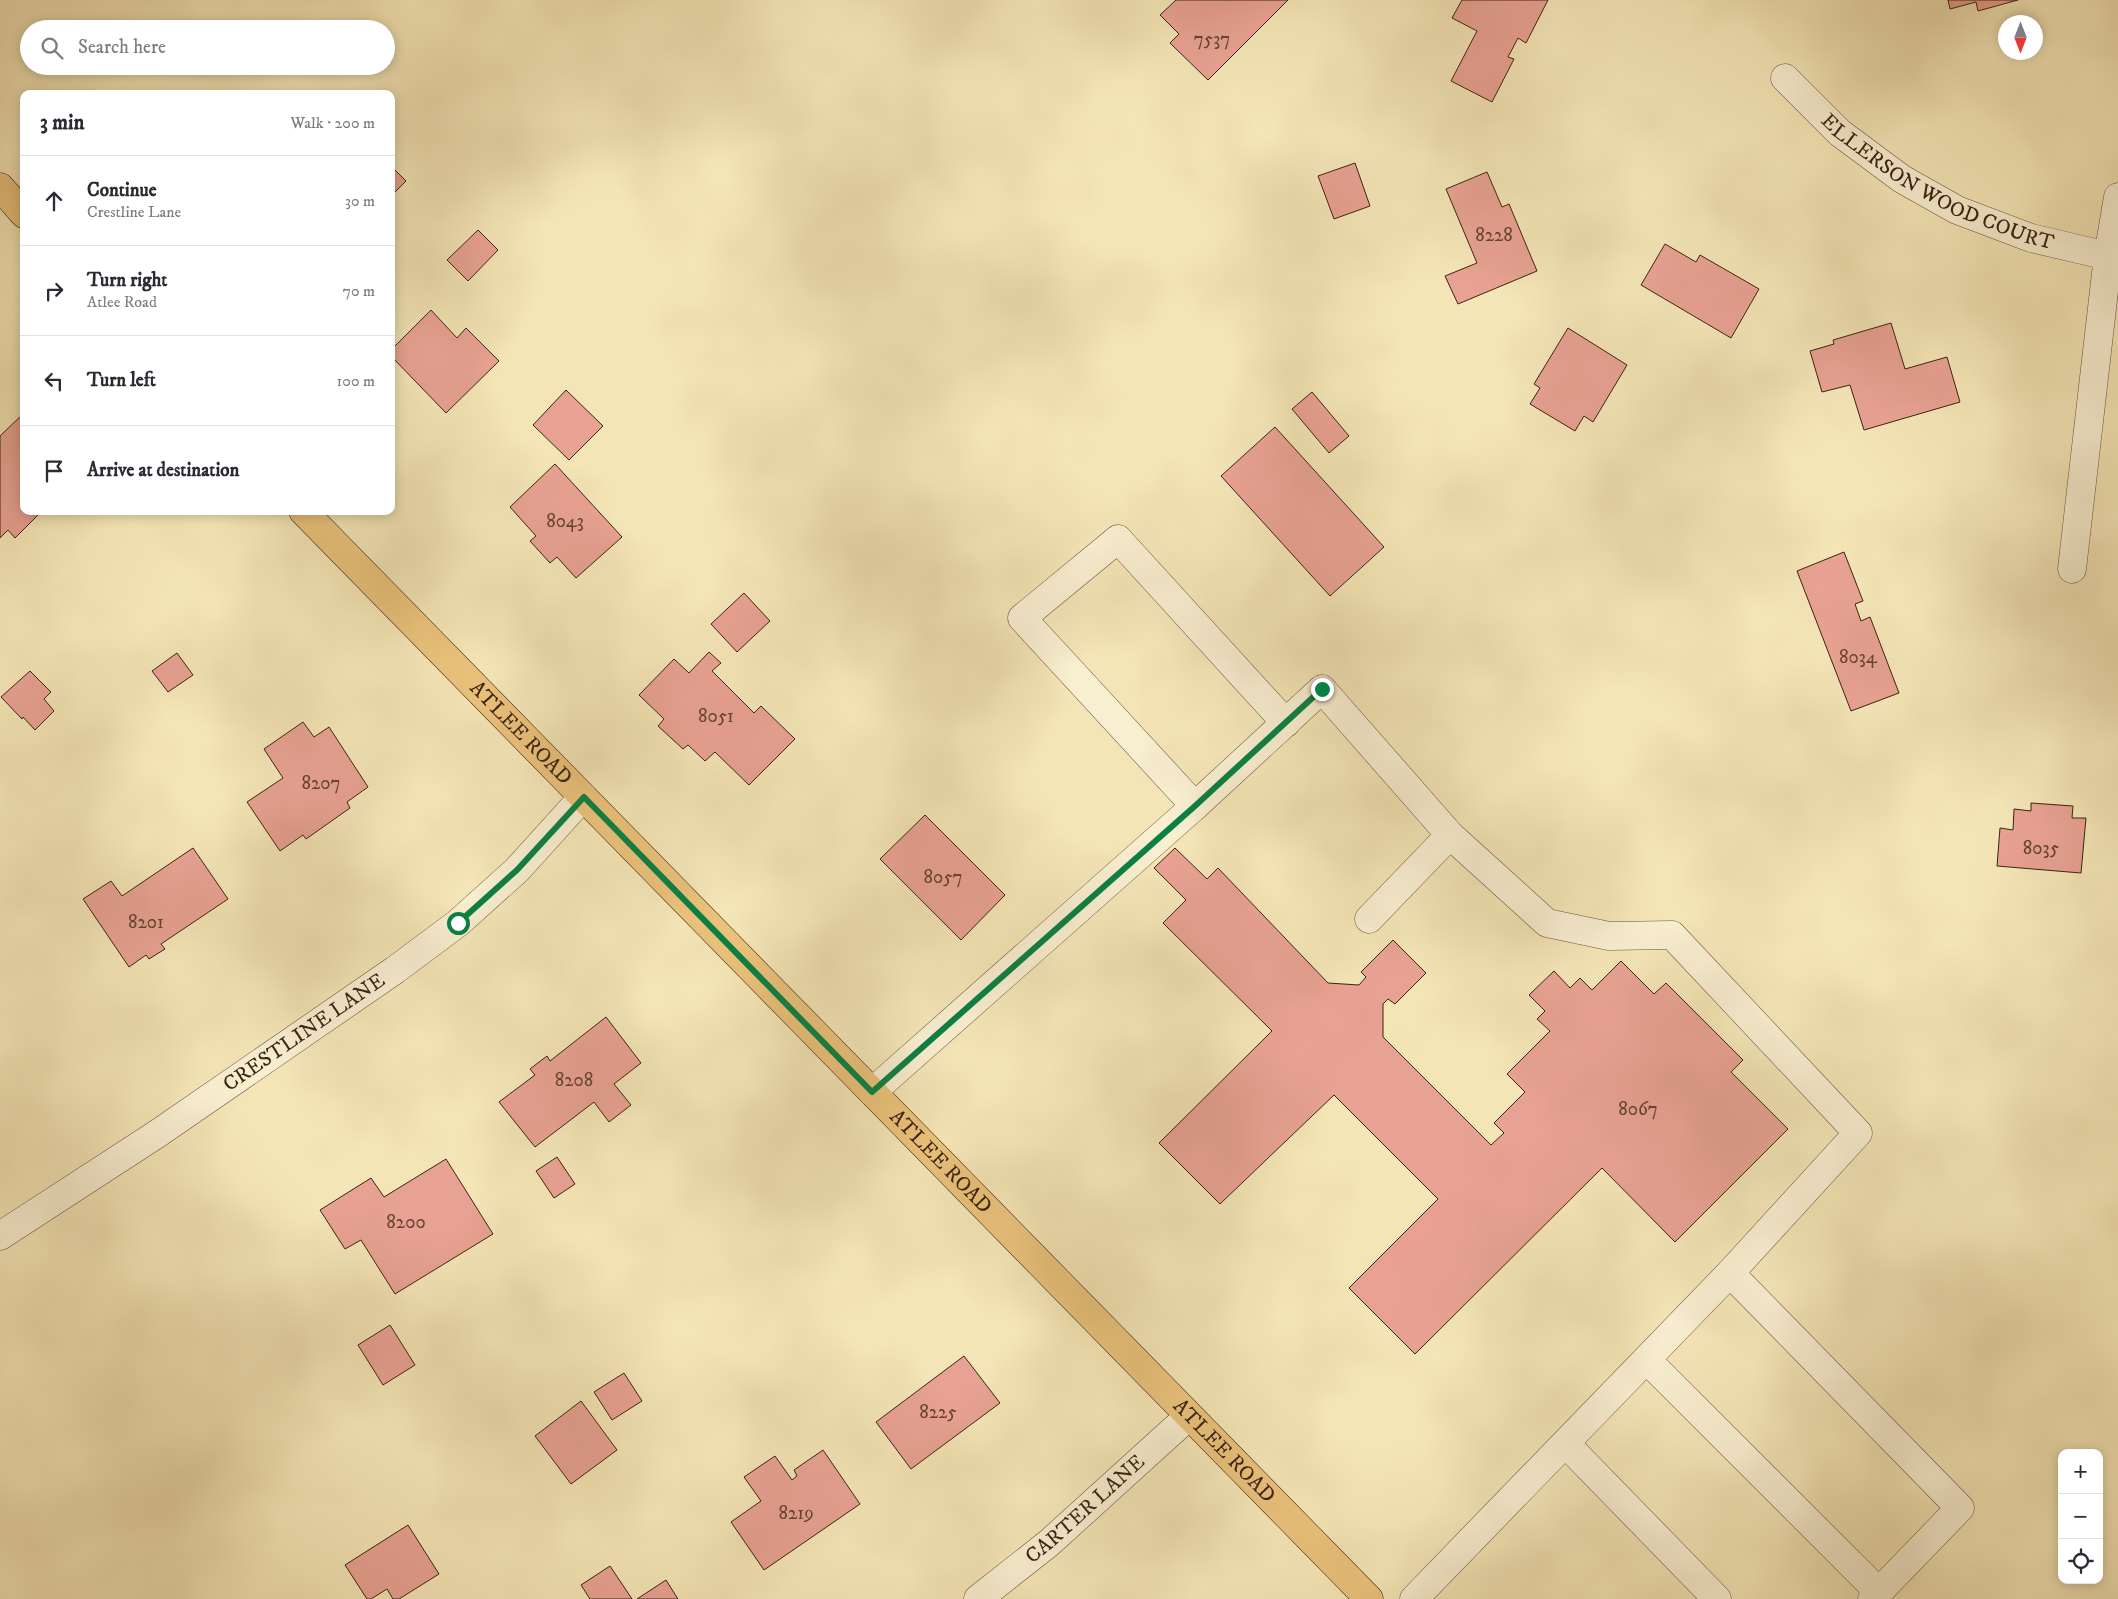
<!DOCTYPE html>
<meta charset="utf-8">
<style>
body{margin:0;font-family:"IM FELL DW Pica",serif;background:#f7f7f7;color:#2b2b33}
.controls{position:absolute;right:15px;bottom:15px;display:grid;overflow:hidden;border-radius:10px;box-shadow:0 2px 12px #0003}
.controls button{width:45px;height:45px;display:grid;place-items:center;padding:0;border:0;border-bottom:1px solid #e1e1e2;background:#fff;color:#2b2b33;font:25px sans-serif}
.compass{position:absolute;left:1998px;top:15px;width:45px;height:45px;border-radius:50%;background:#fff;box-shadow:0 2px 12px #0003;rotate:180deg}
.stop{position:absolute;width:15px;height:15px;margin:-11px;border:4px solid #0b8043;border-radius:50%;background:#fff}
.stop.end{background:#0b8043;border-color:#fff;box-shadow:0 1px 5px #0008}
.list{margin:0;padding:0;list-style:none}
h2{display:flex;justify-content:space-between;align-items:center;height:65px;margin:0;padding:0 20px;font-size:21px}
h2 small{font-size:16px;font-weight:400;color:#7c7c81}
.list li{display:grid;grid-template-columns:32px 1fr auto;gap:15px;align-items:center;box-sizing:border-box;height:90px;padding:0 20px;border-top:1px solid #e1e1e2}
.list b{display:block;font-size:19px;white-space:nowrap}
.list p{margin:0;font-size:16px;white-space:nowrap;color:#7c7c81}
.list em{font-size:16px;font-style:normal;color:#7c7c81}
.icon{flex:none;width:28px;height:28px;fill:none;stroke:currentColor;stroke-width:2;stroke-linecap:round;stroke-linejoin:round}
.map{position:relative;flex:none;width:2118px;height:1599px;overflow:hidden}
.search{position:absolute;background:#fff;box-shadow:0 2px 12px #0003;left:20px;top:20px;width:375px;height:55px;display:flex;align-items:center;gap:12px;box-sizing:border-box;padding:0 18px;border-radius:28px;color:#7c7c81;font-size:19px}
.panel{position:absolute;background:#fff;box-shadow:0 2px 12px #0003;left:20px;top:90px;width:375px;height:425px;border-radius:10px}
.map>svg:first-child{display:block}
.building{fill:#e8a293;stroke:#3b2312}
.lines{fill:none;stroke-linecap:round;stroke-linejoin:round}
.minor-casing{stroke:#69543b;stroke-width:29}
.major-casing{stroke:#3b2312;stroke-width:29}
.minor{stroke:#f8eed0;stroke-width:28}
.major{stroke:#eac27b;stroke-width:28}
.route{stroke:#0b8043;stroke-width:6}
.labels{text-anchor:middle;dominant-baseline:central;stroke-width:4;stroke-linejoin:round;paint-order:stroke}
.number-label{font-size:19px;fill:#664332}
.street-label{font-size:21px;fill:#3b2312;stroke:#f8eed0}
</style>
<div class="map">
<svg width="2118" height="1599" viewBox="0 0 2118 1599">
<rect width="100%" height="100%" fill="#f4e5b6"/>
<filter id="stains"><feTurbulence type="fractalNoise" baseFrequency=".004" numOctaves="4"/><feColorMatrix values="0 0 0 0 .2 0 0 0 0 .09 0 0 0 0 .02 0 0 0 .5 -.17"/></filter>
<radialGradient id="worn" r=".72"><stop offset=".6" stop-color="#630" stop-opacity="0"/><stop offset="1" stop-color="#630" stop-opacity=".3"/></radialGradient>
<g class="building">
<path d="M 1176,0 L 1288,0 L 1208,80 L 1170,43 L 1179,34 L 1160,15 Z"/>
<path d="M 1462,0 L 1548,0 L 1526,43 L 1518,38 L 1508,57 L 1514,59 L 1492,102 L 1451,81 L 1477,31 L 1452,18 Z"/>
<path d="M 1948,0 L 2018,0 L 1978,11 L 1976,2 L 1950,9 Z"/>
<path d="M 1355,163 L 1370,206 L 1334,219 L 1318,176 Z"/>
<path d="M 391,166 L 406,181 L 391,196 Z"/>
<path d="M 1487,172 L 1502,207 L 1509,204 L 1537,271 L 1458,304 L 1445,276 L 1477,263 L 1446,189 Z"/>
<path d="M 478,230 L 498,250 L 468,281 L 447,260 Z"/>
<path d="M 1665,244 L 1696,262 L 1700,255 L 1759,289 L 1731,338 L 1641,285 Z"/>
<path d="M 431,310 L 457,338 L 466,328 L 499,361 L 446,413 L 391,356 L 391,350 Z"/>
<path d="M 1891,323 L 1905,369 L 1947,357 L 1960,402 L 1864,430 L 1850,385 L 1822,392 L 1810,351 L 1834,344 L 1833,340 Z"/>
<path d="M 1568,328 L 1627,365 L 1593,422 L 1584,416 L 1575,431 L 1530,404 L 1540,388 L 1534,384 Z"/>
<path d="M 566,390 L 603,426 L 569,460 L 533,425 Z"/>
<path d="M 1312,392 L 1349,436 L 1329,453 L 1292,409 Z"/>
<path d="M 24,413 L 24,489 L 21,492 L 24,495 L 24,511 L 41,512 L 15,538 L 8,530 L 0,538 L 0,436 Z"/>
<path d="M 1275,427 L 1384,547 L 1330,596 L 1221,476 Z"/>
<path d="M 555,464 L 622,537 L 576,578 L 557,557 L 550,563 L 530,541 L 536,536 L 510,507 Z"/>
<path d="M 1844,552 L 1863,601 L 1855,604 L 1861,621 L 1870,617 L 1899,693 L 1851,711 L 1797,571 Z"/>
<path d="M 744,593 L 770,621 L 737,652 L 711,624 Z"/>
<path d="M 709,652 L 721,663 L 712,671 L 754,713 L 761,706 L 795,739 L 749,785 L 715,752 L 705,761 L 688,745 L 683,749 L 658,726 L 664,719 L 639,695 L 674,659 L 689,673 Z"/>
<path d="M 177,653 L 193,675 L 168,692 L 152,671 Z"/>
<path d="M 30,671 L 51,692 L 44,699 L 54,711 L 35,730 L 23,717 L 22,719 L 1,697 Z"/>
<path d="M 303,722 L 314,737 L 329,727 L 368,787 L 347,802 L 350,808 L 306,839 L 303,835 L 280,851 L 247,802 L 283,778 L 264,749 Z"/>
<path d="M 2031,803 L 2073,806 L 2072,818 L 2086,818 L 2081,873 L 1997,866 L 2000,828 L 2013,830 L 2014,809 L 2031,811 Z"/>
<path d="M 925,815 L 1005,895 L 961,940 L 880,859 Z"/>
<path d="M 193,848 L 228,899 L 161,944 L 165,949 L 149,959 L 146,955 L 129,967 L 83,899 L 111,881 L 122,896 Z"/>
<path d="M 1175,848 L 1207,879 L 1218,868 L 1328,983 L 1359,985 L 1366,977 L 1361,972 L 1393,940 L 1426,973 L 1395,1004 L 1388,999 L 1383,1004 L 1383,1037 L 1491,1145 L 1504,1133 L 1494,1123 L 1525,1092 L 1507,1074 L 1550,1031 L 1537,1019 L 1545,1011 L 1529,995 L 1554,971 L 1570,988 L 1580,978 L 1592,990 L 1621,961 L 1654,994 L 1666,983 L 1743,1060 L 1731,1072 L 1788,1129 L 1675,1242 L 1602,1168 L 1415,1354 L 1349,1288 L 1438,1199 L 1334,1095 L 1220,1204 L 1159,1143 L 1272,1031 L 1163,923 L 1186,900 L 1154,868 Z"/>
<path d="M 606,1017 L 641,1063 L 614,1084 L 631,1105 L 609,1122 L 594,1102 L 535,1147 L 499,1102 L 535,1075 L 530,1069 L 547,1056 L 550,1061 Z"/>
<path d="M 557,1157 L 575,1184 L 554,1198 L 536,1171 Z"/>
<path d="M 446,1159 L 493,1234 L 395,1294 L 361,1240 L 345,1249 L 320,1210 L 371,1178 L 384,1197 Z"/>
<path d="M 390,1325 L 415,1365 L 383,1385 L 358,1345 Z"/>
<path d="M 964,1356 L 1000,1403 L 911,1469 L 876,1422 Z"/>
<path d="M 624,1373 L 642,1401 L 612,1420 L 594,1392 Z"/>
<path d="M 581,1401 L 617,1450 L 571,1484 L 535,1436 Z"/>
<path d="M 823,1450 L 860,1504 L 764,1570 L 731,1522 L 761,1501 L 744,1477 L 775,1456 L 792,1480 L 797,1476 L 794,1470 Z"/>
<path d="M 408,1525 L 439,1574 L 399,1599 L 393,1599 L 387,1589 L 371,1599 L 367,1599 L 345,1565 Z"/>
<path d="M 610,1566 L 632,1599 L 590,1599 L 581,1585 Z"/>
<path d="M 666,1580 L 678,1599 L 637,1599 Z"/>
</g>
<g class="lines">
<defs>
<g id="minor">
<path id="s1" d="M 1785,78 L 1840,133 L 1902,179 L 1957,210 L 2031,238 L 2108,256"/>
<path d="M 2072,569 L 2108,256 L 2118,197"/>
<path d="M 1286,723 L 1118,539 L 1022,618 L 1195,806 L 1322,689 L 1450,835"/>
<path d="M 1369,919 L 1450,835 L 1547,923 L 1609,936 L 1672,935 L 1858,1133 L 1730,1273"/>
<path d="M 872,1092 L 1195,806"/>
<path id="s2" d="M 0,1236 L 157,1134 L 395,970 L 458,923 L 517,870 L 583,797"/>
<path d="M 1647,1360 L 1879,1592"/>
<path d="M 1566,1444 L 1717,1599"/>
<path id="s3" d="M 978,1599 L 1049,1543 L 1189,1416"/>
<path d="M 1414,1599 L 1730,1273 L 1960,1508 L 1872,1599"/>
</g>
<g id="major">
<path d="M 0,187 L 24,214"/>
<path id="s4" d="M 303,511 L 1369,1599"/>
</g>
</defs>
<use href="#minor" class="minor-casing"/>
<use href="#major" class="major-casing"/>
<use href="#minor" class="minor"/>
<use href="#major" class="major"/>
</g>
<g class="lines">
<path class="route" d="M 458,923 L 517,870 L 584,797 L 872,1092 L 1195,806 L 1322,689"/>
</g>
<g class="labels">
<g class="number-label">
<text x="1212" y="39">7537</text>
<text x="1494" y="235">8228</text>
<text x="565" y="521">8043</text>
<text x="1858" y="657">8034</text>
<text x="716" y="716">8051</text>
<text x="321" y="783">8207</text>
<text x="2041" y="848">8035</text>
<text x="943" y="877">8057</text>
<text x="146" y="922">8201</text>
<text x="574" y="1080">8208</text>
<text x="1638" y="1109">8067</text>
<text x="406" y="1222">8200</text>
<text x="938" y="1412">8225</text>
<text x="796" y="1513">8219</text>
</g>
<g class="street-label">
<text stroke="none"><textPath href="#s1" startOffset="188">ELLERSON WOOD COURT</textPath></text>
<text stroke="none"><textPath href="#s4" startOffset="311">ATLEE ROAD</textPath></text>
<text stroke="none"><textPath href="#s2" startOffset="366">CRESTLINE LANE</textPath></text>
<text stroke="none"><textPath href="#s4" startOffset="911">ATLEE ROAD</textPath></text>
<text stroke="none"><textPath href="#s4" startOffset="1316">ATLEE ROAD</textPath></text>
<text stroke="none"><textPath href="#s3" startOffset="140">CARTER LANE</textPath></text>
</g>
</g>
<rect width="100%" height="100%" filter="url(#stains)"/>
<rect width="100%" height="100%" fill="url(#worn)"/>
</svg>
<div class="controls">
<button>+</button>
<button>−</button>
<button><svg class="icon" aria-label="locate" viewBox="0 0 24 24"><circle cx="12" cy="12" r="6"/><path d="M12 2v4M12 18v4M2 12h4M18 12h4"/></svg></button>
</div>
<svg class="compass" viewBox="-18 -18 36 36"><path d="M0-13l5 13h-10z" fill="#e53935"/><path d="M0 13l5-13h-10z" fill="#7c7c81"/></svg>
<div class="stop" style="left:458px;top:923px"></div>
<div class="stop end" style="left:1322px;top:689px"></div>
<div class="search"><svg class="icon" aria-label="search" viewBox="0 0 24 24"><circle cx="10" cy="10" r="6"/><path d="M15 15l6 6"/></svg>Search here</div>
<section class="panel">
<h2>3 min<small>Walk · 200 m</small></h2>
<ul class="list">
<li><svg class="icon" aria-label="ahead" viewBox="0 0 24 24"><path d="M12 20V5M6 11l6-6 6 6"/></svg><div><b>Continue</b><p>Crestline Lane</p></div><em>30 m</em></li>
<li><svg class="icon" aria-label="right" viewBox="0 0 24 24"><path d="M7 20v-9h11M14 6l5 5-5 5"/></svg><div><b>Turn right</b><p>Atlee Road</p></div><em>70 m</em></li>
<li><svg class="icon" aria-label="left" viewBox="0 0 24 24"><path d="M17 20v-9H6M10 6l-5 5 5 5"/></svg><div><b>Turn left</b></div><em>100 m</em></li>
<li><svg class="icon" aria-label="arrive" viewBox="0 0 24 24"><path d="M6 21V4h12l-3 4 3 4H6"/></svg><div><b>Arrive at destination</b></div></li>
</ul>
</section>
</div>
